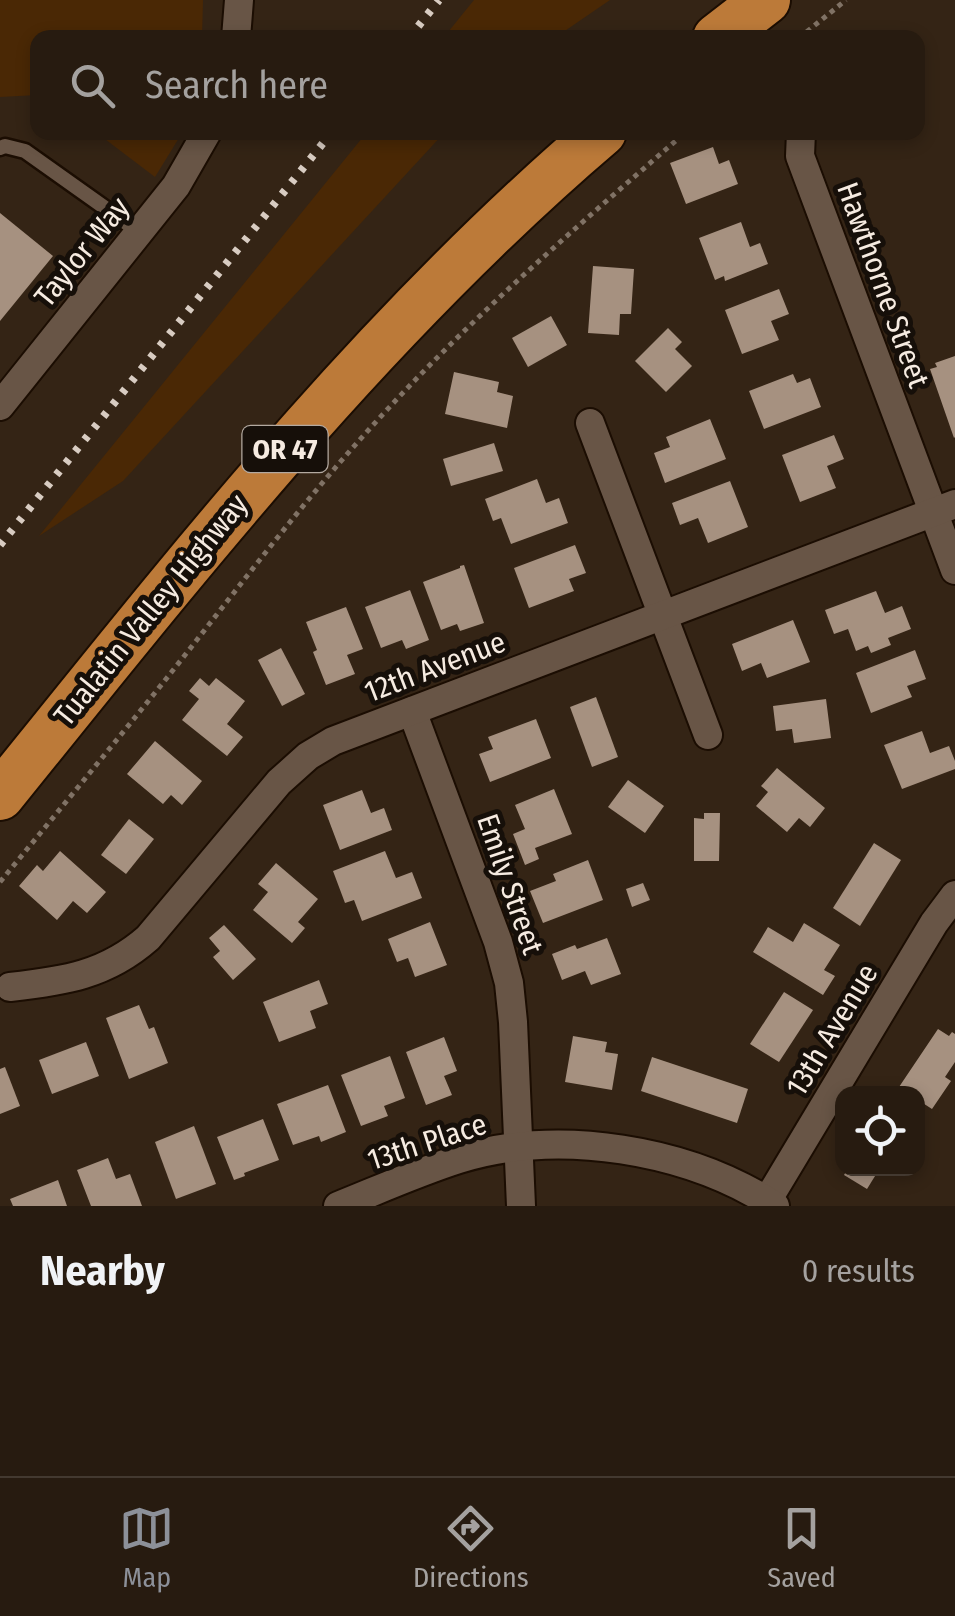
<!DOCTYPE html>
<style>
body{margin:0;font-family:"Fira Sans Condensed",sans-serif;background:#33281e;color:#f1f3f6}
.controls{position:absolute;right:30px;bottom:30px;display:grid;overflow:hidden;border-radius:20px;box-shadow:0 5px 15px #0003}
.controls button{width:90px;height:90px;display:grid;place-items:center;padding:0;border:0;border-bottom:2px solid #433930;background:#271b10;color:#f1f3f6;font:50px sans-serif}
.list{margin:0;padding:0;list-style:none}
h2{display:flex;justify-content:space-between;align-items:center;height:130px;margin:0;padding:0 40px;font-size:42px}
h2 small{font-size:32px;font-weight:400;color:#a4a19f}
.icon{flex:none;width:55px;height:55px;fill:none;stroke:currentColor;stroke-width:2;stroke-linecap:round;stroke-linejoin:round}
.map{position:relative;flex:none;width:955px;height:1206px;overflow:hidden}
.search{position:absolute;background:#271b10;box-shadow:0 5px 15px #0003;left:30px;right:30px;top:30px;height:110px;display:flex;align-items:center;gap:25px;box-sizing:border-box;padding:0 35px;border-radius:20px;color:#a4a19f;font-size:38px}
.sheet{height:270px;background:#271b10}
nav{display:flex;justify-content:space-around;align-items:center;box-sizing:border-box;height:140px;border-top:2px solid #433930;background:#271b10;font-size:28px;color:#a4a19f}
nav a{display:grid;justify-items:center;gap:5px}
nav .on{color:#8c9099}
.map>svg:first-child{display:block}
.green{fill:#4a2805}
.building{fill:#a69180}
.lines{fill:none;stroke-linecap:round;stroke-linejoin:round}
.service-casing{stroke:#1b0d02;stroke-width:19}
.minor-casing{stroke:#1b0d02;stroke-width:32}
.trunk-casing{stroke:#1b0d02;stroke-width:52}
.path{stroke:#807265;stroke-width:5;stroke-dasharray:5 5;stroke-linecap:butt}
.service{stroke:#685546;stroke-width:14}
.minor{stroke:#685546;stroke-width:28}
.trunk{stroke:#bc7a39;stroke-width:48}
.rail{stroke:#d8ccc2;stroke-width:8;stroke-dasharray:5 10;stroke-linecap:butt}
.labels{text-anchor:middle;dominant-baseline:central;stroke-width:10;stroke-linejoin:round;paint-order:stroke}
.shield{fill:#160f09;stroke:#b3a9a0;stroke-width:2.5}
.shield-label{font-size:28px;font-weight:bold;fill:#f6ebe1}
.street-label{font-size:30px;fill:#f6ebe1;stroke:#160f09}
</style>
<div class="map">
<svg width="955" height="1206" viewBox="0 0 955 1206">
<rect width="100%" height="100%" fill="#342415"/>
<g class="green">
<path d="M 0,0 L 203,0 L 202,37 L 38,38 L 37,95 L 0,97 Z"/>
<path d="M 474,0 L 610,0 L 556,37 L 444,37 Z"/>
<path d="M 367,132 L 444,133 L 123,481 L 39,536 Z"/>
<path d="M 97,133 L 182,133 L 155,177 Z"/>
</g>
<g class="building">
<path d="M 713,147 L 719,164 L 729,160 L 738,184 L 686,204 L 670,163 Z"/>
<path d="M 0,213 L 53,256 L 0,321 Z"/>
<path d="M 741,222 L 750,247 L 760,243 L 768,264 L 725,281 L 724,276 L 715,280 L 699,238 Z"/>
<path d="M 593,266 L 634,269 L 631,314 L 620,314 L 619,335 L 588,333 Z"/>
<path d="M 779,289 L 789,314 L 771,321 L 779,340 L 742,354 L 725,310 Z"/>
<path d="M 551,316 L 567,345 L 528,367 L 512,338 Z"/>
<path d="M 668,328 L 682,342 L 675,349 L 692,366 L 666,392 L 635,361 Z"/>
<path d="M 955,356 L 955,437 L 954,438 L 930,369 L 937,367 L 935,363 Z"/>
<path d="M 454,372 L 499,382 L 497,392 L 513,396 L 507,428 L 445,414 Z"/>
<path d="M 793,374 L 797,383 L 810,378 L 821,407 L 764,429 L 749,391 Z"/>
<path d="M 710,419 L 726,459 L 665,483 L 654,453 L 670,447 L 666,437 Z"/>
<path d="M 834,435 L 844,459 L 827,466 L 836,488 L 800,502 L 782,455 Z"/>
<path d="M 494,443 L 503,471 L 451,486 L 443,459 Z"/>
<path d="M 537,479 L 546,503 L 559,498 L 568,523 L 511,544 L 501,518 L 493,521 L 485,499 Z"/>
<path d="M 730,481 L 748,527 L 708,543 L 698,518 L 680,525 L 672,503 Z"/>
<path d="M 575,545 L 586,573 L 569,579 L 574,591 L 529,608 L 514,568 Z"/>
<path d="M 464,565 L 484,623 L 460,631 L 457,624 L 441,630 L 423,582 L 460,568 L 460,566 Z"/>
<path d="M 410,590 L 429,640 L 406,649 L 402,640 L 381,648 L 365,607 Z"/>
<path d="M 876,591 L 885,613 L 902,606 L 911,629 L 888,638 L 891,645 L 871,653 L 868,646 L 856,651 L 848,629 L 834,634 L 825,610 Z"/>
<path d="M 346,607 L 363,649 L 347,655 L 355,674 L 326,685 L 313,652 L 317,650 L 306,622 Z"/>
<path d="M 793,620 L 810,662 L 767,678 L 761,663 L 742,671 L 732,644 Z"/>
<path d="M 281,648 L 305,694 L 282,706 L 258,660 Z"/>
<path d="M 915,650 L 926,679 L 907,686 L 912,697 L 871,713 L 856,673 Z"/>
<path d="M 200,678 L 209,686 L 216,678 L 245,701 L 227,724 L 243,737 L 227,756 L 182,720 L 199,699 L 189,691 Z"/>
<path d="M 596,697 L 618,757 L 592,767 L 570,707 Z"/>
<path d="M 826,699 L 831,738 L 794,743 L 792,729 L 776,731 L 773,706 Z"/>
<path d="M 536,719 L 551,758 L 490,782 L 479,754 L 493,749 L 488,737 Z"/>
<path d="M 922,731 L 930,753 L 949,746 L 955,761 L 955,769 L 902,789 L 884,745 Z"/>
<path d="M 155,741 L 202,781 L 182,805 L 171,795 L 163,804 L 127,774 Z"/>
<path d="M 777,768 L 825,808 L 810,827 L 799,818 L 787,832 L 756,806 L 768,792 L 761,786 Z"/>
<path d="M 628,780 L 664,806 L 645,833 L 608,807 Z"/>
<path d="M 554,789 L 572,834 L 535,848 L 539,859 L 525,865 L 513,834 L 525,829 L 515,805 Z"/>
<path d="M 362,790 L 371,813 L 384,808 L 392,830 L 340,850 L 323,805 Z"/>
<path d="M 704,813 L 720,813 L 719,861 L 694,861 L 694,818 L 704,819 Z"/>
<path d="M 129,819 L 154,839 L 126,874 L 101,855 Z"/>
<path d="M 874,843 L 901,860 L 860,926 L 833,908 Z"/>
<path d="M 60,851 L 106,892 L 87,913 L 73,901 L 57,920 L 19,886 L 37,865 L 43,871 Z"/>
<path d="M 385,851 L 396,878 L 412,872 L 422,898 L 362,921 L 354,900 L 345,903 L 333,871 Z"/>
<path d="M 588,860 L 603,900 L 543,923 L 530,891 L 556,881 L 553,874 Z"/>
<path d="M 276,863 L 318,899 L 298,922 L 305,928 L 292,943 L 253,910 L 268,892 L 258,884 Z"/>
<path d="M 643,883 L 650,900 L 632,907 L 626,889 Z"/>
<path d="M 430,922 L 447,965 L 415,977 L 408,958 L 397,962 L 388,939 Z"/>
<path d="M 804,923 L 840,945 L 824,970 L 835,976 L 823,995 L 753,952 L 768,927 L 793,942 Z"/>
<path d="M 224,925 L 256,959 L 233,980 L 213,957 L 220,951 L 209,938 Z"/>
<path d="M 607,938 L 621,974 L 591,985 L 585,971 L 562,980 L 552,954 L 575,945 L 577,949 Z"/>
<path d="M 319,980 L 328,1004 L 310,1011 L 316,1028 L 279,1042 L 263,1002 Z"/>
<path d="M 784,992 L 813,1010 L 779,1062 L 750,1044 Z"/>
<path d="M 139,1005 L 149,1029 L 154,1027 L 168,1063 L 129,1079 L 106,1018 Z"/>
<path d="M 938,1029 L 949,1036 L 952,1032 L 955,1034 L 955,1062 L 945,1077 L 951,1081 L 932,1109 L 918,1100 L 918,1094 L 908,1094 L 899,1087 Z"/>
<path d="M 573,1036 L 607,1042 L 605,1052 L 618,1054 L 612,1090 L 565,1082 Z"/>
<path d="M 444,1037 L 457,1071 L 444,1076 L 452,1095 L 426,1105 L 406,1052 Z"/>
<path d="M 86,1042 L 99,1076 L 52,1094 L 39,1060 Z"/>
<path d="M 390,1056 L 405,1098 L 384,1106 L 388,1116 L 361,1126 L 341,1075 Z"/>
<path d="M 652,1057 L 748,1089 L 737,1123 L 641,1091 Z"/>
<path d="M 5,1067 L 20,1106 L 0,1114 L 0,1069 Z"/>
<path d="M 328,1085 L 346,1132 L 321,1142 L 319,1136 L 293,1145 L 277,1104 Z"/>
<path d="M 263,1119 L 279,1160 L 244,1173 L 245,1176 L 234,1180 L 217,1137 Z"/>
<path d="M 194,1126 L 216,1184 L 176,1199 L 155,1142 Z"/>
<path d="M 108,1158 L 116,1179 L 130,1174 L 142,1206 L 91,1206 L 77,1170 Z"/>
<path d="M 848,1168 L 880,1168 L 867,1189 L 844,1175 Z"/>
<path d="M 58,1180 L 67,1206 L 13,1206 L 10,1199 Z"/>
</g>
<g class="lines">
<defs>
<path id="service" d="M 0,148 L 5,146 L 25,151 L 139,232"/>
<g id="minor">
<path d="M 236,38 L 239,0"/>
<path d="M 801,132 L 800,156 L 955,570"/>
<path d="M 0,406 L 176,186 L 207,132"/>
<path d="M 590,423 L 708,735"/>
<path d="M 412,711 L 498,942 L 509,983 L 513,1022 L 521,1206"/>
<path d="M 10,987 C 64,981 106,975 148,938 L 279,782 L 308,756 L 333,741 L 955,504"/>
<path d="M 767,1201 L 934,923 L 955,895"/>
<path d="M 338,1206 C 378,1190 418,1172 459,1159 C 559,1128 688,1149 775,1206"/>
</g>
<g id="trunk">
<path d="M 717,38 L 766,0"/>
<path d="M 0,796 C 188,563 373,327 602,132"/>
</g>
</defs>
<use href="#service" class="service-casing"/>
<use href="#minor" class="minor-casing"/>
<use href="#trunk" class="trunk-casing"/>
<g class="path">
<path d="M 799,38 L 846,0"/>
<path d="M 0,882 C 52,819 103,757 154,694 C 224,607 290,517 365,434 C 462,325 575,228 686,132"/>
</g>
<use href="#service" class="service"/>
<use href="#minor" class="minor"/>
<use href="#trunk" class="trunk"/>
<g class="rail">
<path d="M 409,38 L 439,0"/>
<path d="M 0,545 L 332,132"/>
</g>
</g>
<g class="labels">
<rect class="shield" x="242.5" y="426" width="85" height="46" rx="8"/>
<g class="shield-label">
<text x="285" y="449">OR 47</text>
</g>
<g class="street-label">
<text transform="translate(82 252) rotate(-51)">Taylor Way</text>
<text transform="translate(883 285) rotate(70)">Hawthorne Street</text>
<text transform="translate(151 610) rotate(-51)">Tualatin Valley Highway</text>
<text transform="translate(435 667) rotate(-21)">12th Avenue</text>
<text transform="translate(510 884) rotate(71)">Emily Street</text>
<text transform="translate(832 1030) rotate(-59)">13th Avenue</text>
<text transform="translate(427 1142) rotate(-18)">13th Place</text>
</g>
</g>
</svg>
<div class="controls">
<button><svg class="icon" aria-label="locate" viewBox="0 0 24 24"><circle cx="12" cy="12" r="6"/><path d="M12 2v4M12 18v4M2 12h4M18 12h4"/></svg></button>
</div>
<div class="search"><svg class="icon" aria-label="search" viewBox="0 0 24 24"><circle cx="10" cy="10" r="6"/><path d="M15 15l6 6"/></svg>Search here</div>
</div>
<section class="sheet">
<h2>Nearby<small>0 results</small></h2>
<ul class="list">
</ul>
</section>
<nav>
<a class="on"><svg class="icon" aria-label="map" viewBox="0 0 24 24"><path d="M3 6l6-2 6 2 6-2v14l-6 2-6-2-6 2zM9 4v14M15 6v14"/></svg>Map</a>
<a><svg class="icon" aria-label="directions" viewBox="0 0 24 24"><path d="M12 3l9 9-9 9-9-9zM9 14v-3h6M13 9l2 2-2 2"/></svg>Directions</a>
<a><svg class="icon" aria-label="saved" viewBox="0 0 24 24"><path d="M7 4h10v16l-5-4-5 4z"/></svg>Saved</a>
</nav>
